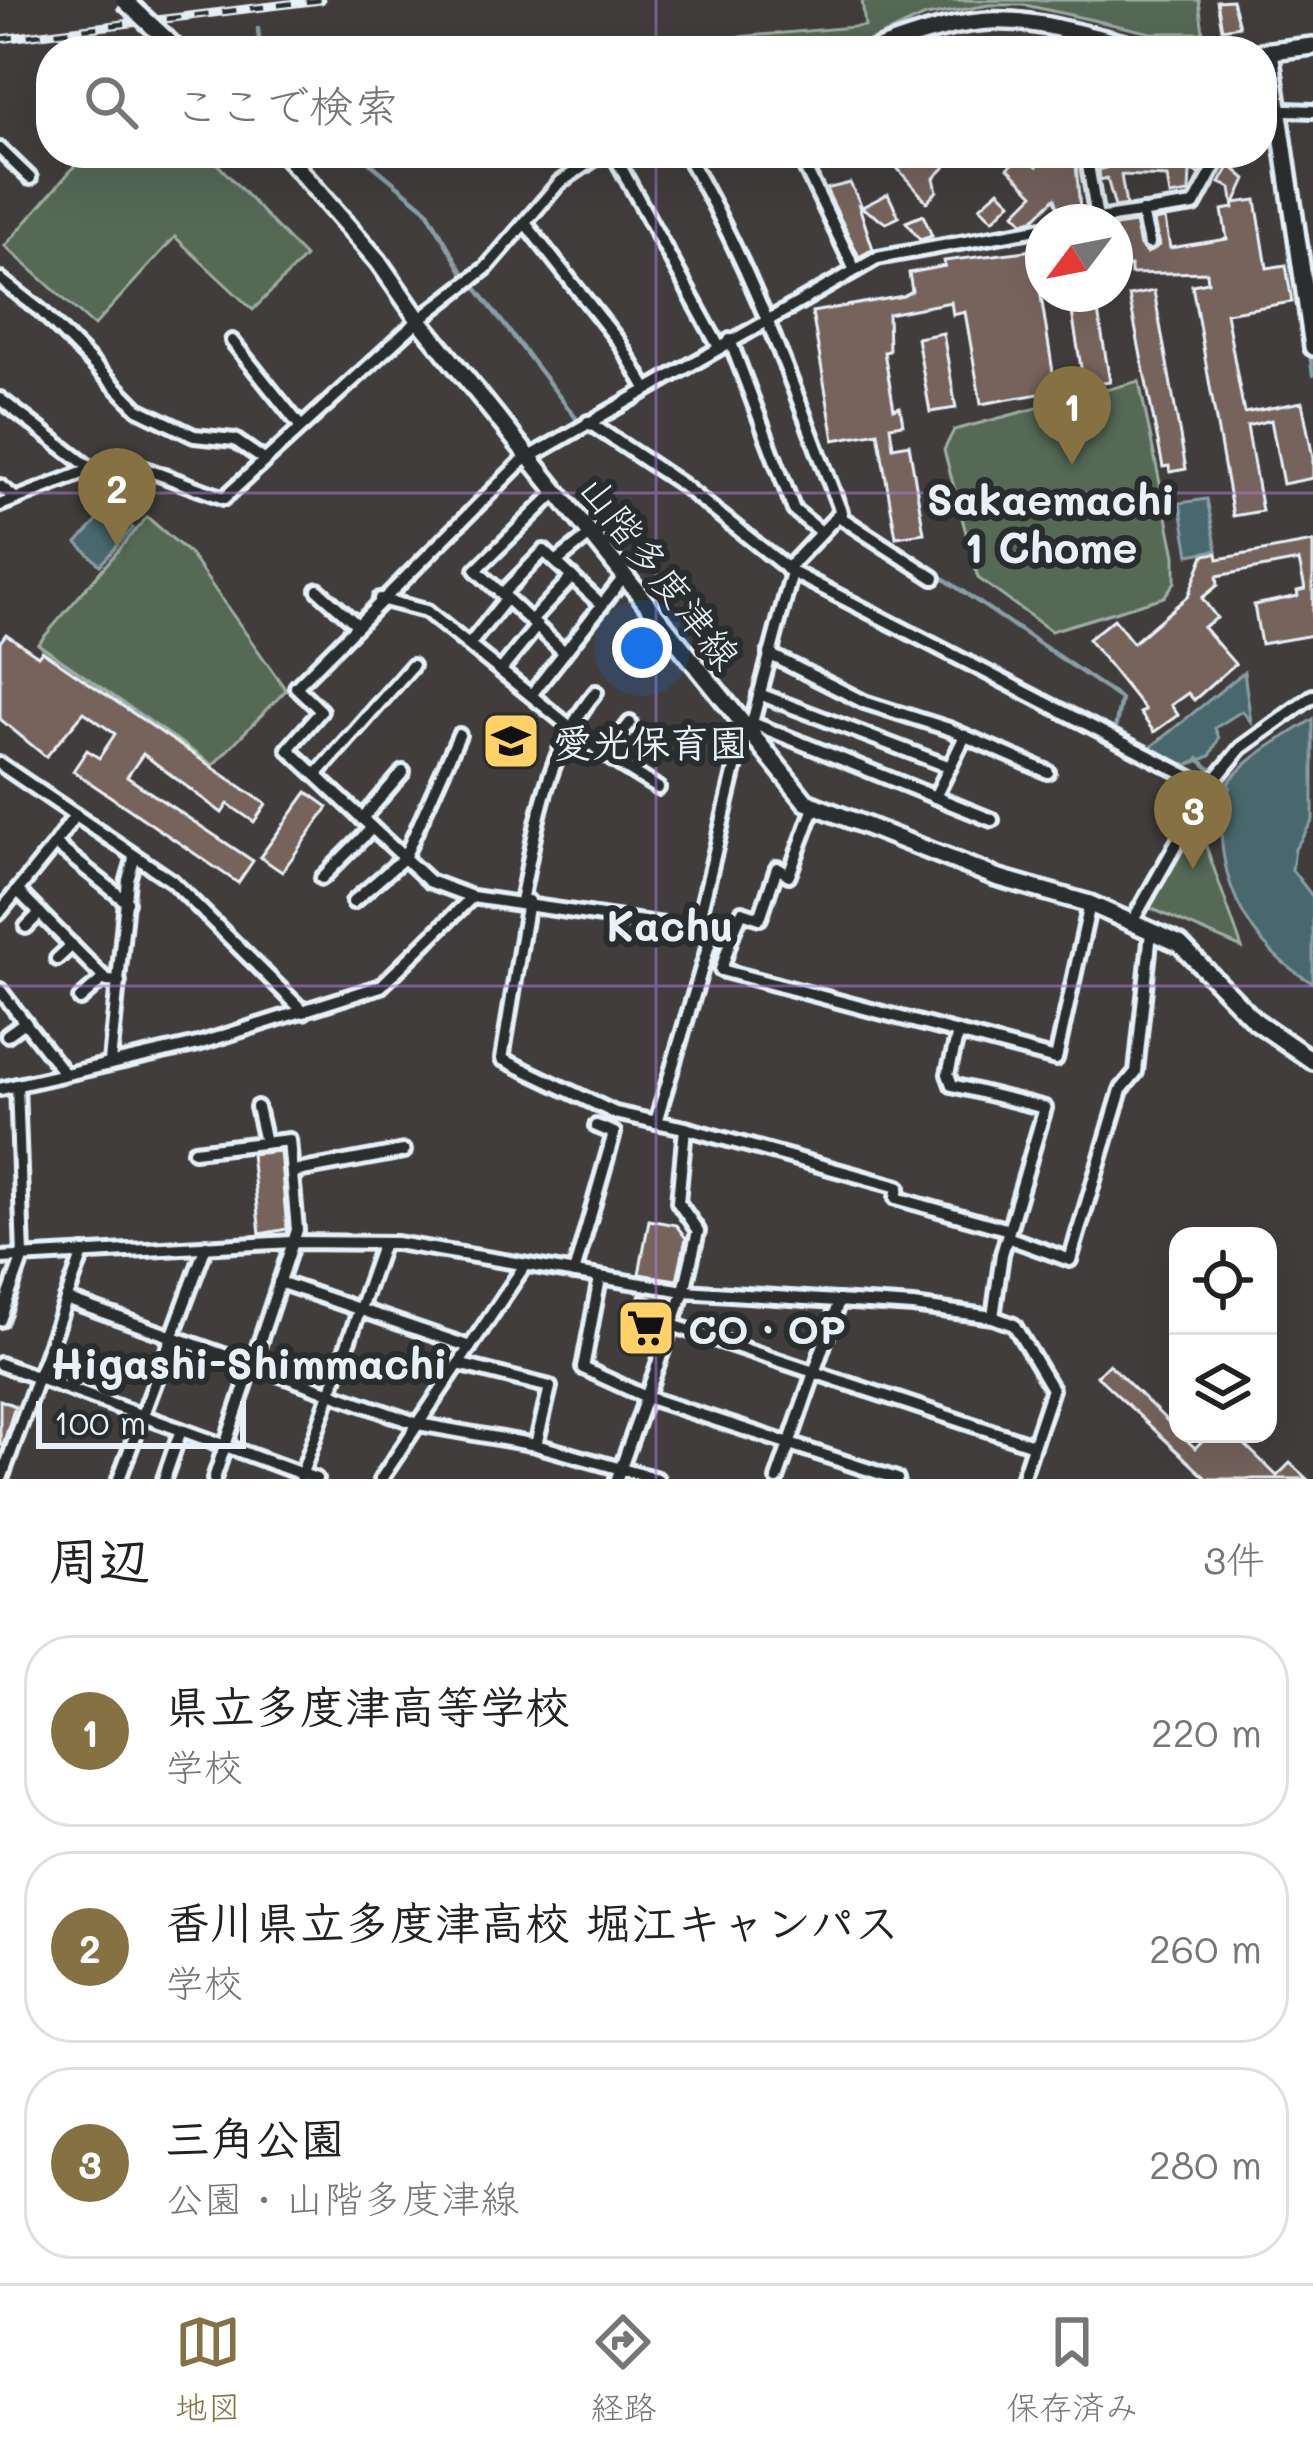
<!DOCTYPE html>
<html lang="ja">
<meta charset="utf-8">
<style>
body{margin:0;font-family:Mali,"Klee One",sans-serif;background:#f6f6f6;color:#222}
.controls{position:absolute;right:36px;bottom:36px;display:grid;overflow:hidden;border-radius:24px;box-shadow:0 12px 48px #0002}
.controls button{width:108px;height:108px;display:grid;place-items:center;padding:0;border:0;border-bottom:3px solid #e0e0e0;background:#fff;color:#222;font:60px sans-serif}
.compass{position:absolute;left:1025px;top:204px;width:108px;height:108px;border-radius:50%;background:#fff;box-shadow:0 12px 48px #0002;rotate:238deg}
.scale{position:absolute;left:36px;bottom:30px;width:210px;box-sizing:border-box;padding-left:12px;border:6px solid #e8f1f8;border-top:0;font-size:33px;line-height:42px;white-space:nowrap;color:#e8f1f8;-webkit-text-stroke:9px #2a2d2e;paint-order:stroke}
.you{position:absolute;left:642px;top:648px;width:42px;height:42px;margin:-30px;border:9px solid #fff;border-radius:50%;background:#1a73e8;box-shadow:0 0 0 18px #1a73e833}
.badge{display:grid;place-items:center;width:78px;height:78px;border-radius:50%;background:#857141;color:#fff;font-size:39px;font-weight:700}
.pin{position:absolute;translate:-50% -99px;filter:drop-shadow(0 3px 6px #0008)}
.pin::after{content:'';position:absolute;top:63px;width:42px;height:36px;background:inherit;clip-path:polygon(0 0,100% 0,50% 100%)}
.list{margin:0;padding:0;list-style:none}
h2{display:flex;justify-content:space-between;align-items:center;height:156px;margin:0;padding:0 48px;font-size:51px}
h2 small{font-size:39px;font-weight:400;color:#767676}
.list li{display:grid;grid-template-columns:78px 1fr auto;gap:36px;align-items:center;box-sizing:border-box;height:192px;margin:0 24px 24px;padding:0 24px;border:3px solid #e0e0e0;border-radius:48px}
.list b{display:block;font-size:45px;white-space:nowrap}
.list p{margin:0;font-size:39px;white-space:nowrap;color:#767676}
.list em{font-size:39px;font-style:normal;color:#767676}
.icon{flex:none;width:66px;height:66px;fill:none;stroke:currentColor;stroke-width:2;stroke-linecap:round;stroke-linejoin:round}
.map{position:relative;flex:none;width:1313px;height:1479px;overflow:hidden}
.search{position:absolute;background:#fff;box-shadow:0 12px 48px #0002;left:36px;right:36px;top:36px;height:132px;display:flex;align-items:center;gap:30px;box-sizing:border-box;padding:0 42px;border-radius:48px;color:#767676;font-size:45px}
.sheet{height:804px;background:#fff}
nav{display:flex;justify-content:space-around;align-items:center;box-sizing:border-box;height:168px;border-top:3px solid #e0e0e0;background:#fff;font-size:33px;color:#767676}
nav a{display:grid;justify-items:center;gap:6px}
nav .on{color:#857141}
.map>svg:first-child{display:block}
.green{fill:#556954;stroke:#9eada6;stroke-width:3}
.water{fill:#4a676d;stroke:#899ea5;stroke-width:3}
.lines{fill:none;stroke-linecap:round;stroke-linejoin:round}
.stream{stroke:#899ea5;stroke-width:4.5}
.building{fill:#74635b;stroke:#e8f1f8;stroke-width:3}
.street-casing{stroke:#e8f1f8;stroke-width:20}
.secondary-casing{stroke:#e8f1f8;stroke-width:24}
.street{stroke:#2a2d2e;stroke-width:10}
.secondary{stroke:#2a2d2e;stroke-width:15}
.rail-casing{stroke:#e8f1f8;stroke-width:9}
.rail{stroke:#2a2d2e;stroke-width:4.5;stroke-dasharray:14;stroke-linecap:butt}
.secondary-bridge-casing{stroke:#e8f1f8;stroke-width:24;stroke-linecap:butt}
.secondary-bridge{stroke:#2a2d2e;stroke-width:15}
.grid{fill:none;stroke:#a77bd6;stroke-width:3;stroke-opacity:0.55}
.labels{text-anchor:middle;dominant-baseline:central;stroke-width:12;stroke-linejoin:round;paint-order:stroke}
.street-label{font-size:39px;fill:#e8f1f8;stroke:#2a2d2e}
.poi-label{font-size:39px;font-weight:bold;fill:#e8f1f8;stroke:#2a2d2e;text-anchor:start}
.neighbourhood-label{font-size:42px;font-weight:bold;fill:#e8f1f8;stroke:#2a2d2e}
</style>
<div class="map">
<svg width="1313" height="1479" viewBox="0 0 1313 1479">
<rect width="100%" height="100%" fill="#403d3c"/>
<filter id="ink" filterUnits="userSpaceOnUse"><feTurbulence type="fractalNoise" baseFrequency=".00833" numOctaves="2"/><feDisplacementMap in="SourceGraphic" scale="24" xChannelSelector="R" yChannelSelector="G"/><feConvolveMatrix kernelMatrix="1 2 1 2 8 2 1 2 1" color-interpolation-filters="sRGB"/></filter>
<g filter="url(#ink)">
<g class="green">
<path d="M 862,0 L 1199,0 L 1203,33 L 1151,33 L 1025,5 L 989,5 L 926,16 L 847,51 L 575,51 L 865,26 Z"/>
<path d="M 86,153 L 207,153 L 305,257 L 253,310 L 175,237 L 94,326 L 5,246 Z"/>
<path d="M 1139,381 L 1175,556 L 1175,582 L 1164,597 L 1051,631 L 978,578 L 944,450 L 954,430 Z"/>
<path d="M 147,517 L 189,553 L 286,690 L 213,765 L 38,644 Z"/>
<path d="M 1195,826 L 1200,829 L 1242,948 L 1150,908 Z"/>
</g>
<g class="water">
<path d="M 1207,499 L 1217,550 L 1189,555 L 1180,503 Z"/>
<path d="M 110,507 L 133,528 L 100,565 L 77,543 Z"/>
<path d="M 1244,672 L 1251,722 L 1242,711 L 1215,728 L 1219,738 L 1210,756 L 1180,768 L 1147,750 Z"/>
<path d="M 1313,719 L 1313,820 L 1295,849 L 1292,870 L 1313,897 L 1313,983 C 1254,950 1221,891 1221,824 C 1222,812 1221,797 1226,787 C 1243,758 1286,737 1313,719 Z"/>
</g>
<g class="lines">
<g class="stream">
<path d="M 258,28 L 260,51"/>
<path d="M 358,153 L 426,209 L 465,276"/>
<path d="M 473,284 L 579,422"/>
<path d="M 1310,353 L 1313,375"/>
<path d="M 847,514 L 917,561"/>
<path d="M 937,574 L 1121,699 L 1115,729 L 1151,748"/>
<path d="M 1199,759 L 1230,788"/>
</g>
</g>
<g class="building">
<path d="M 1232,0 L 1239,26 L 1222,29 L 1217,1 Z"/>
<path d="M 884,153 L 947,153 L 953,159 L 934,178 L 937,191 L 927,202 Z"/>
<path d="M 1023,153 L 1037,166 L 1044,153 L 1075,153 L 1080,209 L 1059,212 L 1055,198 L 1033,220 L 1023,222 L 1015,213 L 1034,194 L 1008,168 Z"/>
<path d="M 1106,153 L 1196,153 L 1208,157 L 1200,174 L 1190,171 L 1189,193 L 1170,196 L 1167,177 L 1121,175 L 1126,205 L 1115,207 L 1107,178 L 1100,180 L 1099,170 L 1108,167 Z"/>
<path d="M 1230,165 L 1246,179 L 1235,203 L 1256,200 L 1267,268 L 1286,265 L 1292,302 L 1226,313 L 1244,413 L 1302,402 L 1313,458 L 1313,478 L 1283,484 L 1271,420 L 1247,426 L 1262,511 L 1233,516 L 1192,285 L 1208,282 L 1207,272 L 1131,274 L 1131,266 L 1115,267 L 1115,226 L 1135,223 L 1140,246 L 1147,253 L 1159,245 L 1154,221 L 1165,219 L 1170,248 L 1227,239 L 1222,210 L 1234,208 L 1231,188 L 1220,183 Z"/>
<path d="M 850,183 L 862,207 L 888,194 L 899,217 L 886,223 L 859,206 L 873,249 L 859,257 L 826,189 Z"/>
<path d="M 999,190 L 1011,202 L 993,220 L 980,207 Z"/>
<path d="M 923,215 L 932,236 L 920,240 L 906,222 Z"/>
<path d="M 1043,249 L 1043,276 L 1038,277 L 1056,391 L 981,404 L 965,312 L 953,315 L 951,302 L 888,314 L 889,351 L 884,352 L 894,409 L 900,407 L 903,424 L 890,426 L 893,447 L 909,444 L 924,533 L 896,537 L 878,432 L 834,440 L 812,312 L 903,296 L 912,291 L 909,273 L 945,266 L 944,261 Z"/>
<path d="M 1154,291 L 1186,469 L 1170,472 L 1169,466 L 1163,467 L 1129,296 Z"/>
<path d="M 1069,294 L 1095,294 L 1110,382 L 1084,386 Z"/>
<path d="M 943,333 L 956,408 L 930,412 L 917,338 Z"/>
<path d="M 1313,542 L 1313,635 L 1261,644 L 1254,605 L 1298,596 L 1297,591 L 1305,589 L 1299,561 L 1217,576 L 1218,585 L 1202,598 L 1217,618 L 1203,627 L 1235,664 L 1194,700 L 1188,693 L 1171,705 L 1178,715 L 1154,732 L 1140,713 L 1145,710 L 1088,639 L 1114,619 L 1133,643 L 1188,596 L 1204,555 L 1217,553 L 1218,559 Z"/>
<path d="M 6,634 L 38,656 L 42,651 L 266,804 L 254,822 L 228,804 L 222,813 L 143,754 L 127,777 L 253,861 L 238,883 L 73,771 L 87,750 L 99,758 L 115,734 L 84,712 L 46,757 L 0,719 L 0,642 Z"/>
<path d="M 307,792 L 328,807 L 282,872 L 260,857 Z"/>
<path d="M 280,1151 L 287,1229 L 260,1234 L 251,1154 Z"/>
<path d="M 649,1220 L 676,1225 L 686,1238 L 677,1280 L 639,1274 Z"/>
<path d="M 640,1294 L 663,1302 L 653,1348 L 626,1338 Z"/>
<path d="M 1109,1364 L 1195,1448 L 1209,1434 L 1234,1434 L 1277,1476 L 1290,1463 L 1307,1479 L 1207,1479 L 1097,1376 Z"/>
<path d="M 0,1400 L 15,1406 L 3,1445 L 0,1445 Z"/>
</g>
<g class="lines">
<defs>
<g id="street">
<path d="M 1262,109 L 1313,111"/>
<path d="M 0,149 L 30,178"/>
<path d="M 613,153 L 719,347"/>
<path d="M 685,153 C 752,266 794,389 841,512 L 787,569"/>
<path d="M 798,153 L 855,270"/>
<path d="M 1086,153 L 1097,218"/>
<path d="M 1142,212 L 1149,243"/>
<path d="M 1077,222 L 1194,205 L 1222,153"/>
<path d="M 525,223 L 619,342 L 646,388"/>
<path d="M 1043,228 L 877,258 L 521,462 L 296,687 L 321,711 L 288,749 L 429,881 L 472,897 L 732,935 L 721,970 L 1056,1059 L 1090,904"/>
<path d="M 0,279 L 41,311 L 138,409 L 194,436 L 235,440 L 264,460"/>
<path d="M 730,340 L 794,510 L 821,532"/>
<path d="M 232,341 L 301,427"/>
<path d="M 0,399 L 90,468"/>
<path d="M 588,422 L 681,484 L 792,572 L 752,723 L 744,731 L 697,927"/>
<path d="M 0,486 L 16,499"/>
<path d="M 557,491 L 476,570 L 562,650"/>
<path d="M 0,505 L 118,459 L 224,498 L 419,320 L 486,268 L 559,183 L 603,153"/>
<path d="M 837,515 L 934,578"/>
<path d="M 556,562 L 591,534"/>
<path d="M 792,572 L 1209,787"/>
<path d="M 318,590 L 355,623"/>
<path d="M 502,594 L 544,551 L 602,605"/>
<path d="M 380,599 L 426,611 L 605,755 L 658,788"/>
<path d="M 531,621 L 572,577"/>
<path d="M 469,645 L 507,598"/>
<path d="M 769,654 L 864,702 L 949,729 L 1048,772"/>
<path d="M 501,670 L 537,626"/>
<path d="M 759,694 L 950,767"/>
<path d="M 531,695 L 624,577"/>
<path d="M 752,723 L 992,820"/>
<path d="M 605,755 L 630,723"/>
<path d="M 0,764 L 172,881 L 304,1012"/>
<path d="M 316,775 L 412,666"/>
<path d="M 935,797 L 965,736"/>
<path d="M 362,819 L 403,772"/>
<path d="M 55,844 L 75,815"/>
<path d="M 322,878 L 372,828"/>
<path d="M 18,891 L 107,981 L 119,982"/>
<path d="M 521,901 C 537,825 545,753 596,692"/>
<path d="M 528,901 L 502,1059 L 615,1113 L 656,1122"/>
<path d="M 353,902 L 404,858 L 459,735"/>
<path d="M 0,912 L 55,844 L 127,902"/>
<path d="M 1132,922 L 1209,787 L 1241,748 L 1313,696"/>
<path d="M 26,927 L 40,913"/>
<path d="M 732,935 L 742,912 L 760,918 L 777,868 L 789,875 L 815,805"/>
<path d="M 57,959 L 72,945"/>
<path d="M 0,990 L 64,1073"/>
<path d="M 80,999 L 104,978"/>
<path d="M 7,1035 L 25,1022"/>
<path d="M 110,1062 L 128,880 L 135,856"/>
<path d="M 0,1089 L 198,1044 L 381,986 L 472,897"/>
<path d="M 257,1107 L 265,1142"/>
<path d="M 685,1128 L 898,1187 L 896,1198 L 1009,1230"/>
<path d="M 194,1151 L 289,1140 L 297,1230 L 214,1479"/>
<path d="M 292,1172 L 404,1151"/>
<path d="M 1007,1237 L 1070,1260 L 1121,1090 L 1136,1072 L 1151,932"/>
<path d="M 0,1258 L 293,1242 L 396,1243 L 684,1291 L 913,1306 L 993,1317 L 1002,1254 L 1045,1108 L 952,1085 L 948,1074 L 957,1037"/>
<path d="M 574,1273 L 614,1133 L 596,1126"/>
<path d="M 600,1278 L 583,1368 L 646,1397 L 897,1479"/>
<path d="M 279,1282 L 470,1347"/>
<path d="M 66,1299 L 418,1424 L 536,1445"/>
<path d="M 993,1317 L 1014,1325 L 1052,1389 L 1022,1479"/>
<path d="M 0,1320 L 23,1256 L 17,1085"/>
<path d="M 672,1325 L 1033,1445"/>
<path d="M 0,1364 L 316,1479"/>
<path d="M 458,1364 L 550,1387 L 536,1445 L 657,1479"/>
<path d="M 301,1476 L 383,1243"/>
<path d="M 1,1479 L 83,1253"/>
<path d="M 119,1479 L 206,1246"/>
<path d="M 164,1479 L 181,1430"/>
<path d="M 381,1479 L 525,1265"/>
<path d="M 617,1479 L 684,1291 L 698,1231 L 678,1202 L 685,1128 L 656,1122 L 713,931"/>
<path d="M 777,1479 L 839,1301"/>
</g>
<g id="secondary">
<path d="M 165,38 L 178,51"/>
<path d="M 873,51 C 1007,0 1024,23 1156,51"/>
<path d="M 1262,52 L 1313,46"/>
<path d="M 1270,52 L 1313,347"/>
<path d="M 284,153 L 378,261 L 419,320 L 806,802 L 996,877 L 1090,904 L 1180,944 L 1254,1020 L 1313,1061"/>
</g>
</defs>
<use href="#street" class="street-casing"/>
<use href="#secondary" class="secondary-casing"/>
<use href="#street" class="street"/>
<use href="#secondary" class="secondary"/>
<defs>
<path id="rail" d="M 0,39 L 321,0"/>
</defs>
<use href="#rail" class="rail-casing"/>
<use href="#rail" class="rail"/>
<defs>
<path id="secondary-bridge" d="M 124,0 L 165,38"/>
</defs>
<use href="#secondary-bridge" class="secondary-bridge-casing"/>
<use href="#secondary-bridge" class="secondary-bridge"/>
</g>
</g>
<path class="grid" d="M 656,0 L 656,51M 656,153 L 656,1479M 0,493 L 1313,493M 0,986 L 1313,986"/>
<defs>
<symbol id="school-square" viewBox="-11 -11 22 22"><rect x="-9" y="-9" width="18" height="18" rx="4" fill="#ffd166" stroke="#2a2d2e"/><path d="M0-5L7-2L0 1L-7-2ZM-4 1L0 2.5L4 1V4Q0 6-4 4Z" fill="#111"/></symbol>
<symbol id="supermarket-square" viewBox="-11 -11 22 22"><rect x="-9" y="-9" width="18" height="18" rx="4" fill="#ffd166" stroke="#2a2d2e"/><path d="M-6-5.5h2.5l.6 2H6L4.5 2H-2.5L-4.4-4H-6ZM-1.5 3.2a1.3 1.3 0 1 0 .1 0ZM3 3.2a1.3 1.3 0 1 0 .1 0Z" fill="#111"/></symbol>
</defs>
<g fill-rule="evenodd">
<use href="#school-square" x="478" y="708" width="66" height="66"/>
<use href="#supermarket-square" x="613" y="1295" width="66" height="66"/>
</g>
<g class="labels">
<g class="street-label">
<text transform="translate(661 571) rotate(52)">山階多度津線</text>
</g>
<g class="poi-label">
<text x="553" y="741">愛光保育園</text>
<text x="688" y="1328">CO・OP</text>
</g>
<g class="neighbourhood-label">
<text x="1051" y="498">Sakaemachi<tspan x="1051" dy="48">1 Chome</tspan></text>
<text x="670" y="924">Kachu</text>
<text x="249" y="1362">Higashi-Shimmachi</text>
</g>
</g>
</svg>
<div class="controls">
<button><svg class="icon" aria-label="locate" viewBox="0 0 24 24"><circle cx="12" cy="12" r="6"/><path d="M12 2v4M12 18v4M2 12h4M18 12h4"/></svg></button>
<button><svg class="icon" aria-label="layers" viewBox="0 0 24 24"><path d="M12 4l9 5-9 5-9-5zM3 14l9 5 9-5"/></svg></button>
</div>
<svg class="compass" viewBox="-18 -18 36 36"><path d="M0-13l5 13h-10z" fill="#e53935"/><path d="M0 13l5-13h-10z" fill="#767676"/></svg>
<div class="scale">100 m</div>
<div class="you"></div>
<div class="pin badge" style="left:1072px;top:465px">1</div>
<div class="pin badge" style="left:117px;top:547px">2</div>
<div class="pin badge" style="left:1193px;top:869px">3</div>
<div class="search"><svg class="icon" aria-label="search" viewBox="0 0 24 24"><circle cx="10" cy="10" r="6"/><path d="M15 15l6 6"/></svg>ここで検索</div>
</div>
<section class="sheet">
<h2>周辺<small>3件</small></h2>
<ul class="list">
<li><span class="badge">1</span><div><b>県立多度津高等学校</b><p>学校</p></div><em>220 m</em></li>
<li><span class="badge">2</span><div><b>香川県立多度津高校 堀江キャンパス</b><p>学校</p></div><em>260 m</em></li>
<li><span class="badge">3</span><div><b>三角公園</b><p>公園 · 山階多度津線</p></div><em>280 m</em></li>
</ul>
</section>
<nav>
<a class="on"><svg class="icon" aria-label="map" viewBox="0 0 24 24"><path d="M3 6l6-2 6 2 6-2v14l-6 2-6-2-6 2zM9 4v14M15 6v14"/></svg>地図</a>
<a><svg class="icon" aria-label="directions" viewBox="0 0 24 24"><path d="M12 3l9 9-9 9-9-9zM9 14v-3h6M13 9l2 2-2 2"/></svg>経路</a>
<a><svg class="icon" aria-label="saved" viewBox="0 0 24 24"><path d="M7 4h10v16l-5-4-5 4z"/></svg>保存済み</a>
</nav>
